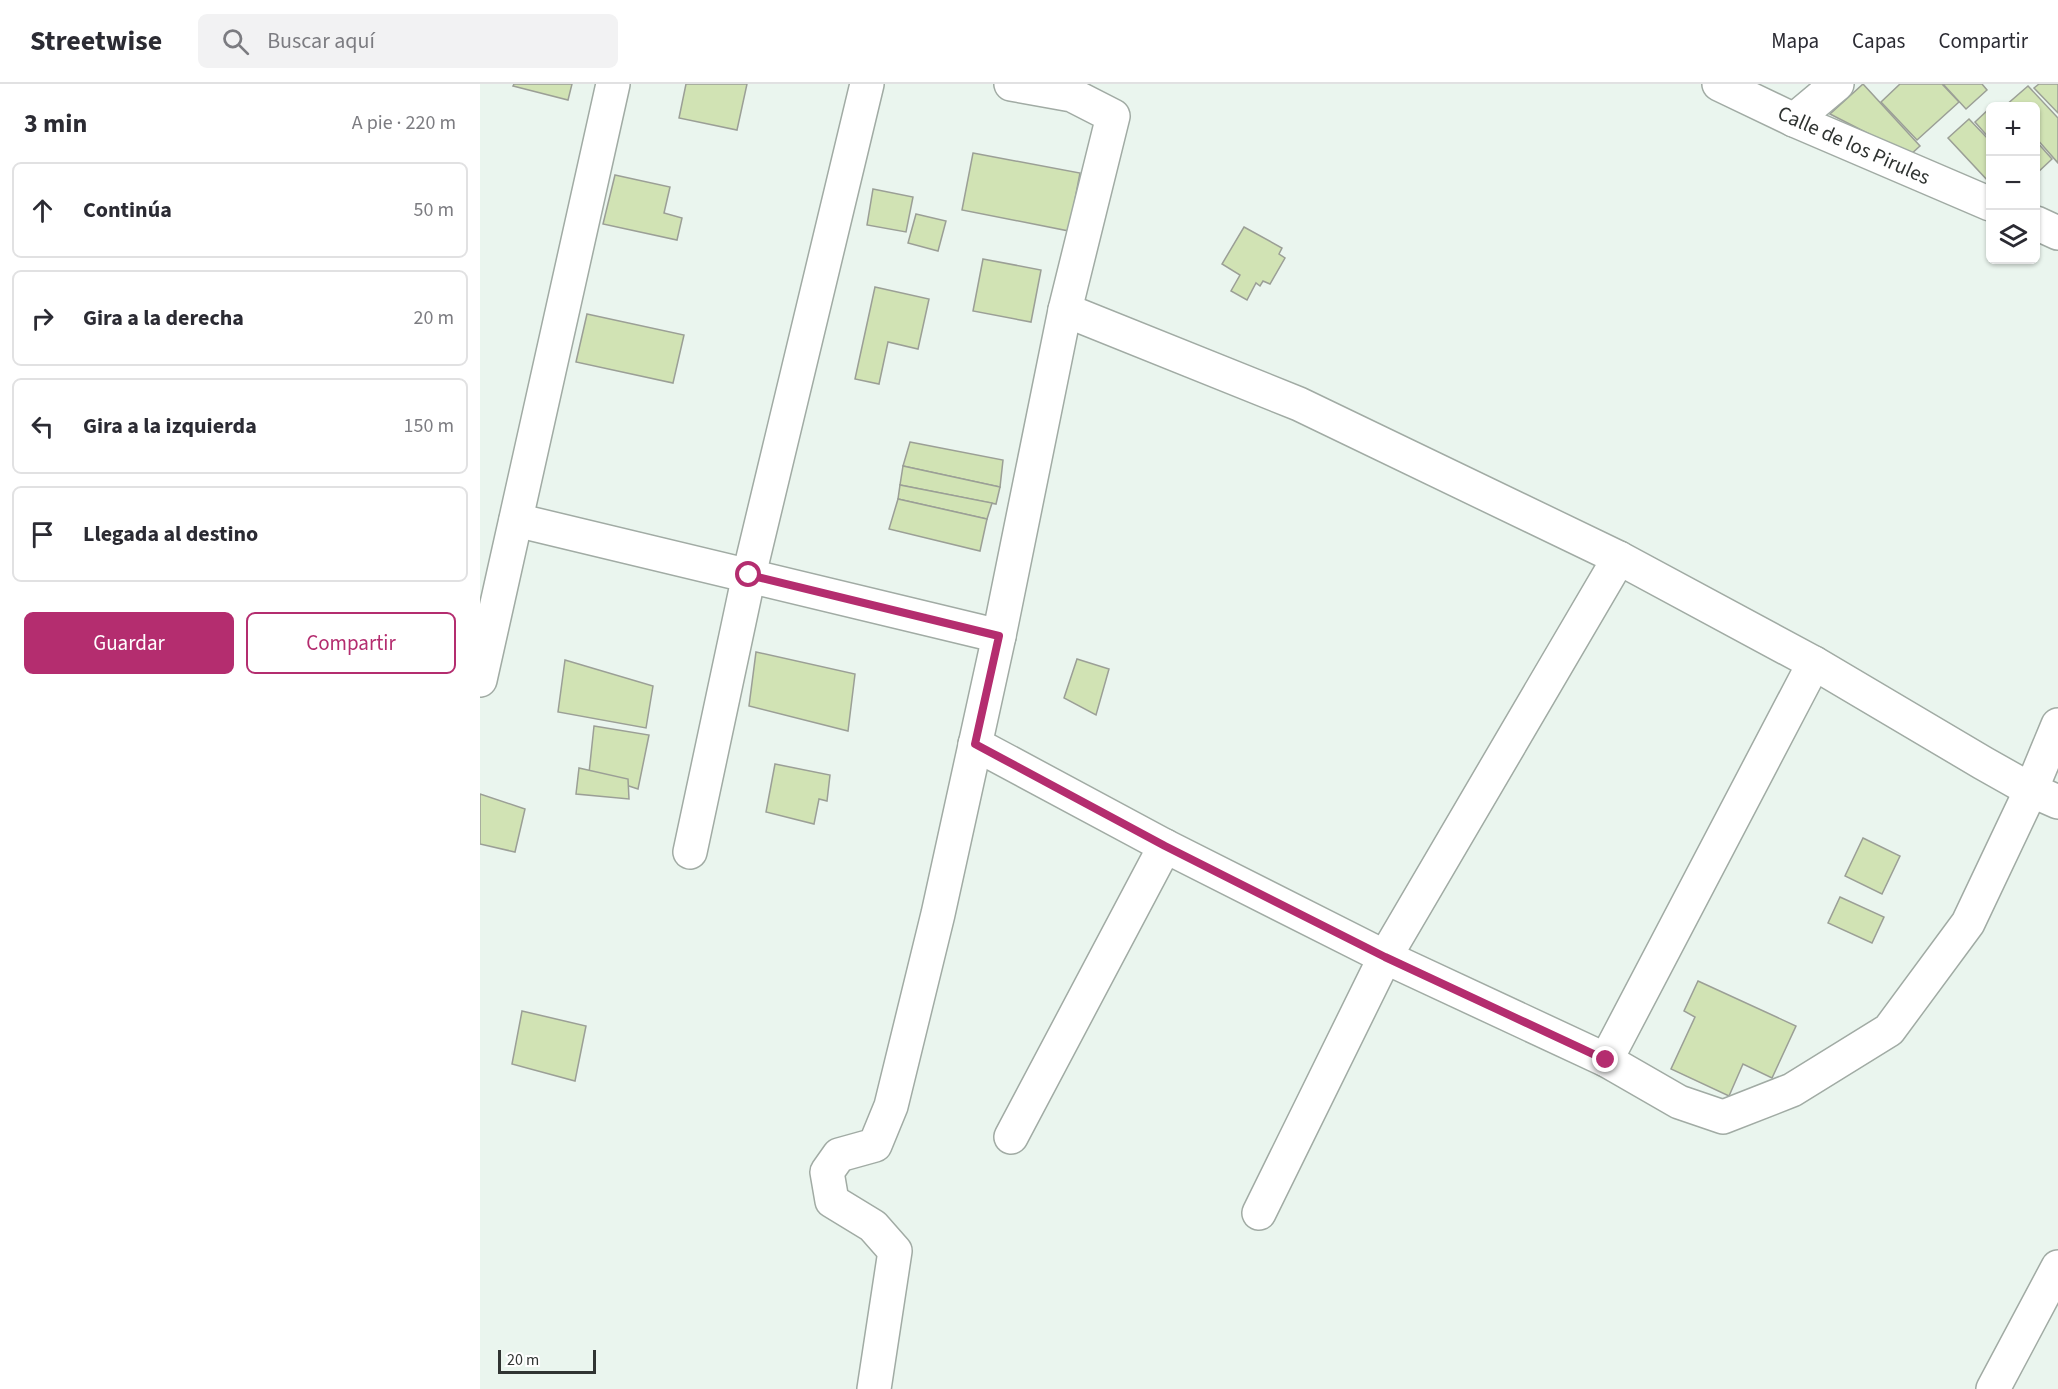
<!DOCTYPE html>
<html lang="es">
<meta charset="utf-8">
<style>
body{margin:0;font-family:"Source Sans 3",sans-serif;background:#f2f2f3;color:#2b2b33}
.controls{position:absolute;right:18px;top:18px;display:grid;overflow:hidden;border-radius:9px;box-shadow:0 2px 4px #0004}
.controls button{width:54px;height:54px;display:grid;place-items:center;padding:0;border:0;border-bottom:2px solid #e1e1e2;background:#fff;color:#2b2b33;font:30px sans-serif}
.scale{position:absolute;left:18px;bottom:15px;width:98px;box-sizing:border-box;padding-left:6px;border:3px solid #303432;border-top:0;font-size:16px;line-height:21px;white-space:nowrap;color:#303432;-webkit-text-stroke:4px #fff;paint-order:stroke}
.stop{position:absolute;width:18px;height:18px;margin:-14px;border:4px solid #b42d6f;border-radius:50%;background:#fff}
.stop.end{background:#b42d6f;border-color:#fff;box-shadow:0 2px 6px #0008}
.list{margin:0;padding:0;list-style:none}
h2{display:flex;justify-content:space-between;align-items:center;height:78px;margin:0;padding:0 24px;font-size:26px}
h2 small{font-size:20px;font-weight:400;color:#7c7c81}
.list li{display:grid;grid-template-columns:39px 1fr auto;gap:18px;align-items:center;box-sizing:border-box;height:96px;margin:0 12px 12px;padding:0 12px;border:2px solid #e1e1e2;border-radius:9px}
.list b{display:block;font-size:22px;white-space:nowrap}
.list em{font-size:20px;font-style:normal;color:#7c7c81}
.actions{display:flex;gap:12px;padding:18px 24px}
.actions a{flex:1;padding:14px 0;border:2px solid #b42d6f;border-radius:9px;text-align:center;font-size:21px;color:#b42d6f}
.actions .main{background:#b42d6f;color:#fff}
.icon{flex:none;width:33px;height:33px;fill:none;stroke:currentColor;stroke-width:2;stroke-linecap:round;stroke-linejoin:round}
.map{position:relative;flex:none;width:1578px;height:1305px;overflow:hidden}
header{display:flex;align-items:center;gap:36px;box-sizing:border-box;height:84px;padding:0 30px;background:#fff;border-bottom:2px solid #e1e1e2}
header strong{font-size:28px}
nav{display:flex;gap:33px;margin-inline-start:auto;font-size:21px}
.search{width:420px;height:54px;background:#f2f2f3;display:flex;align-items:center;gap:15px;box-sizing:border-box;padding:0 21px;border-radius:9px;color:#7c7c81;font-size:22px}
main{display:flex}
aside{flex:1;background:#fff}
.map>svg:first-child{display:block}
.building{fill:#d1e3b4;stroke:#9b9f96;stroke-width:1.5}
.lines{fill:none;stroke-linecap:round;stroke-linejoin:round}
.street-casing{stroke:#a1aba4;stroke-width:36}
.street{stroke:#fff;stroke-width:33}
.route{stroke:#b42d6f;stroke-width:8}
.labels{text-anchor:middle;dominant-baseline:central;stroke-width:6;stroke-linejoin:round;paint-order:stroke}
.street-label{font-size:21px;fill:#303432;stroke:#fff}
</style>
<header>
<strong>Streetwise</strong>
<div class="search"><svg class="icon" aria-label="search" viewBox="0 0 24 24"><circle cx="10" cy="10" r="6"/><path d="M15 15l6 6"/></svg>Buscar aquí</div>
<nav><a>Mapa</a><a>Capas</a><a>Compartir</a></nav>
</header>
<main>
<aside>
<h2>3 min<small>A pie · 220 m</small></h2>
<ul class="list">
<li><svg class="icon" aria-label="ahead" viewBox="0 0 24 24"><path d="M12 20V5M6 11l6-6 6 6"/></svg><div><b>Continúa</b></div><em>50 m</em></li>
<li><svg class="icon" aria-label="right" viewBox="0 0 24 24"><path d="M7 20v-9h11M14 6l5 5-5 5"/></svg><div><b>Gira a la derecha</b></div><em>20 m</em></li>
<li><svg class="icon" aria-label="left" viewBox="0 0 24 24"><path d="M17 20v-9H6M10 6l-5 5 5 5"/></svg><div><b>Gira a la izquierda</b></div><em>150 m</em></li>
<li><svg class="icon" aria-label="arrive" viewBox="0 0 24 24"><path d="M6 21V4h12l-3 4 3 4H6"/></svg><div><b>Llegada al destino</b></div></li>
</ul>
<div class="actions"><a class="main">Guardar</a><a>Compartir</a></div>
</aside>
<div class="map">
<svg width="1578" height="1305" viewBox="0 0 1578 1305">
<rect width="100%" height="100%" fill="#eaf5ee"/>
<g class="building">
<path d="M 34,0 L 92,0 L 88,16 L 33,2 Z"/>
<path d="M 206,0 L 267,0 L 257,46 L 199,34 Z"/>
<path d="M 1383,0 L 1440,62 L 1430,71 L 1350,30 Z"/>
<path d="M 1420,0 L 1462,0 L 1479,18 L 1437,56 L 1401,18 Z"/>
<path d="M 1463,0 L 1502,0 L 1507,6 L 1486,25 Z"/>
<path d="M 1559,0 L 1578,0 L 1578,29 L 1554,4 Z"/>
<path d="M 1548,2 L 1578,34 L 1578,79 L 1556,54 L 1556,22 L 1525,22 Z"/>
<path d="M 1510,24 L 1510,55 L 1495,38 Z"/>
<path d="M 1489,35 L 1510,57 L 1510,99 L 1468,54 Z"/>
<path d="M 1556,57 L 1572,75 L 1556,90 Z"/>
<path d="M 493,69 L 600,89 L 589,147 L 482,126 Z"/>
<path d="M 135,91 L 190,103 L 184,129 L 202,134 L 197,156 L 123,140 Z"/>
<path d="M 393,105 L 433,113 L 426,148 L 387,141 Z"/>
<path d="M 436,130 L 466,137 L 458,167 L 428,159 Z"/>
<path d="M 764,143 L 802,164 L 799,170 L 805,174 L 790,200 L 783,197 L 780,202 L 776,199 L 767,216 L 751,207 L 760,191 L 742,180 Z"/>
<path d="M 503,175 L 561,186 L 551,238 L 493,227 Z"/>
<path d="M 395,203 L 449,215 L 438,265 L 408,258 L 399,300 L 375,295 Z"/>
<path d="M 107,230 L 204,251 L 193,299 L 96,278 Z"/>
<path d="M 430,358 L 523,376 L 520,403 L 423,382 Z"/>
<path d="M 423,382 L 520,403 L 516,420 L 420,401 Z"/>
<path d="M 420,401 L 512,419 L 507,435 L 418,415 Z"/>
<path d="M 418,415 L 507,435 L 500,467 L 409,445 Z"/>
<path d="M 276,568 L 375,590 L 368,647 L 269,622 Z"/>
<path d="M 597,575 L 629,585 L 616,631 L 584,614 Z"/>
<path d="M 85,576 L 173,602 L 166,644 L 78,628 Z"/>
<path d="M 114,642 L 169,651 L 158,705 L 109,689 Z"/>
<path d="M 295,680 L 350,691 L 347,717 L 339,715 L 334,740 L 286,728 Z"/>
<path d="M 99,684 L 148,695 L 149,715 L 96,710 Z"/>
<path d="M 0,710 L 45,725 L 35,768 L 0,760 Z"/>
<path d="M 1383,754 L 1420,772 L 1402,810 L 1365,792 Z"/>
<path d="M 1360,813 L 1404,833 L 1392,859 L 1348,839 Z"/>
<path d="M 1218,897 L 1316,942 L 1292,994 L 1263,980 L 1249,1012 L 1191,985 L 1215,933 L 1204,927 Z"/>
<path d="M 42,927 L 106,942 L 95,997 L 32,980 Z"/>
</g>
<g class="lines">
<defs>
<g id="street">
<path d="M 1239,0 L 1314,36 L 1510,120"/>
<path d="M 1314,36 L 1357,0"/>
<path d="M 1556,139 L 1578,149"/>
<path d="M 585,226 L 819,320 L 1139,474 L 1334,579 L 1503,679 L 1551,706 L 1578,718"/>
<path d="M 36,436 L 519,552"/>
<path d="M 0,596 L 133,0"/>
<path d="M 495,660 L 685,762 L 905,873 L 1126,976 L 1199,1018 L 1243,1033 L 1312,1006 L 1409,946 L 1488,839 L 1551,706 L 1578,641"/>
<path d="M 210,768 L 269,491 L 387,0"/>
<path d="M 1126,976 L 1334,579"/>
<path d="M 531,1053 L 685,762"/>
<path d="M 779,1129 L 905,873 L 1139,474"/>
<path d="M 394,1305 L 415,1167 L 393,1142 L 352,1117 L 347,1088 L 359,1071 L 395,1061 L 411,1022 L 458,830 L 519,552 L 585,226 L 633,32 L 592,11 L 531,0"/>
<path d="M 1513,1305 L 1578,1183"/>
</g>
</defs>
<use href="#street" class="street-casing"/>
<use href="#street" class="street"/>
</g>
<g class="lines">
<path class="route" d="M 269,491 L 519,552 L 495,660 L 685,762 L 905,873 L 1126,976"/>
</g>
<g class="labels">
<g class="street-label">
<text transform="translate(1374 61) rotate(24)">Calle de los Pirules</text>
</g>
</g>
</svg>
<div class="controls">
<button>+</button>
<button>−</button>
<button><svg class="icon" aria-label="layers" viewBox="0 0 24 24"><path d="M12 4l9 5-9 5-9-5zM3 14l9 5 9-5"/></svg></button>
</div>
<div class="scale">20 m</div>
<div class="stop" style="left:269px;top:491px"></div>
<div class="stop end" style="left:1126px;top:976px"></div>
</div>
</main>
